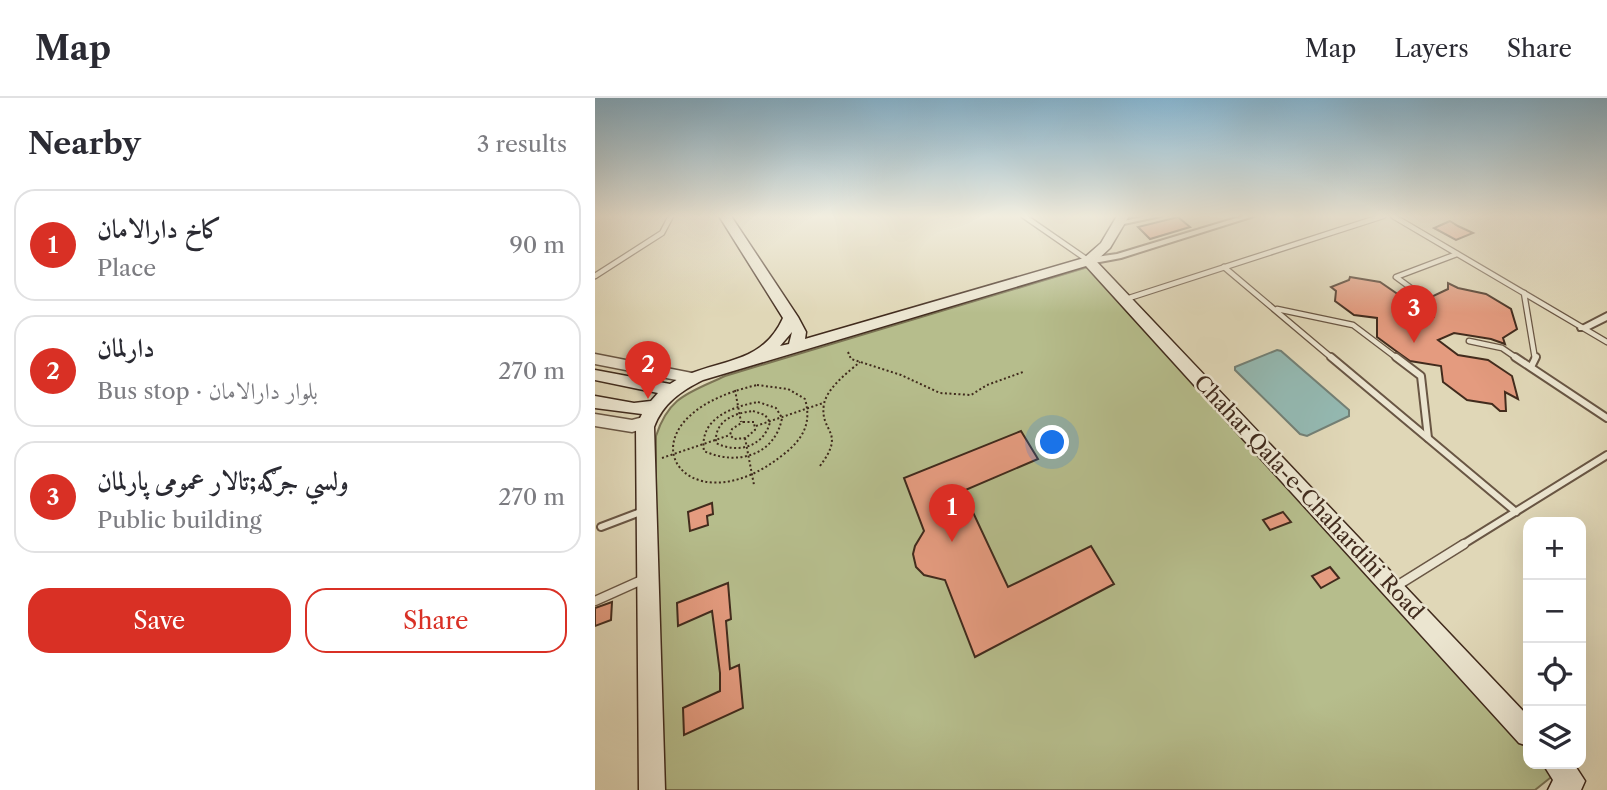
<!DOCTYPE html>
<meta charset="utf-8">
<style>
body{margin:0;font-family:"Libre Caslon Text",Amiri,serif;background:#f7f7f7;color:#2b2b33}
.controls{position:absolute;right:21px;bottom:21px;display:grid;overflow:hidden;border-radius:14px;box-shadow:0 7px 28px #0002}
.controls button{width:63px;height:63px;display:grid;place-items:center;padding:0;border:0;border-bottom:2px solid #e1e1e2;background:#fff;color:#2b2b33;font:35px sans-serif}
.you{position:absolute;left:458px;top:345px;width:24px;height:24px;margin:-18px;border:5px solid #fff;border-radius:50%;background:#1a73e8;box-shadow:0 0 0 10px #1a73e833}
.badge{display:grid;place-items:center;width:46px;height:46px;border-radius:50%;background:#d93025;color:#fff;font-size:23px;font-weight:700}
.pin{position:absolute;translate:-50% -58px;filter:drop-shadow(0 2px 4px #0008)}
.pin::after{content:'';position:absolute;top:37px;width:24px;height:21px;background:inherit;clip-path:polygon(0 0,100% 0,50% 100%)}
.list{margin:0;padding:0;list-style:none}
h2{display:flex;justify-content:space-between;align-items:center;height:91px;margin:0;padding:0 28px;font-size:30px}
h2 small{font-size:23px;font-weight:400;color:#7c7c81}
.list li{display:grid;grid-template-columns:46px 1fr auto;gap:21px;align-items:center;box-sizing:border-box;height:112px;margin:0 14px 14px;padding:0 14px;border:2px solid #e1e1e2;border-radius:21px}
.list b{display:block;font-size:26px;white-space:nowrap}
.list p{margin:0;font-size:23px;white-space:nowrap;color:#7c7c81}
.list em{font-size:23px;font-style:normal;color:#7c7c81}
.actions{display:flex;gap:14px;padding:21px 28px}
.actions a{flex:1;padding:16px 0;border:2px solid #d93025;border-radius:21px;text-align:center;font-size:24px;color:#d93025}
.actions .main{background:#d93025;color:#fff}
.icon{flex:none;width:38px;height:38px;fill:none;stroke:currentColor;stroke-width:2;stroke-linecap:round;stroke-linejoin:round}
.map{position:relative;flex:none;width:1012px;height:692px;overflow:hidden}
header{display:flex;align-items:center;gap:42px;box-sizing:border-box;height:98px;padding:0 35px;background:#fff;border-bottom:2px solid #e1e1e2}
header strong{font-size:33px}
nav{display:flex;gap:38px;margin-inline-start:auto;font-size:24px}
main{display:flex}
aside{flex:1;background:#fff}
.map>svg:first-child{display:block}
.green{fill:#b6bd8c;stroke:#7c7454;stroke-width:2}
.water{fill:#94b9b2;stroke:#738076;stroke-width:2}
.building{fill:#e49b7f;stroke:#412b1d;stroke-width:2}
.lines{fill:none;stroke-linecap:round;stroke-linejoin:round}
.service-far2-casing{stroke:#695644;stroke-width:7}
.service-far1-casing{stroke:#695644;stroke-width:10}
.service-casing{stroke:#695644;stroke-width:11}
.minor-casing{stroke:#695644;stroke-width:4}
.tertiary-casing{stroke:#695644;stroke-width:3}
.secondary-casing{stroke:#412b1d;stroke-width:3}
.path{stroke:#412b1d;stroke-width:2;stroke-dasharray:2 2.5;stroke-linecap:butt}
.service-far2{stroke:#ebe5d0;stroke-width:4.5}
.service-far1{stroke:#ebe5d0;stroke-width:6}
.service{stroke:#ebe5d0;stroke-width:8}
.minor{fill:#ebe5d0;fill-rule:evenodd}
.tertiary{fill:#ebe5d0;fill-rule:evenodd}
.secondary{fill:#ebe5d0;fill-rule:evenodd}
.labels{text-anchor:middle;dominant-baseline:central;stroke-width:5;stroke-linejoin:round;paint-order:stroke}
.street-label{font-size:21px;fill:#412b1d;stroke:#ebe5d0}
</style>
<header>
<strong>Map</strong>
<nav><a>Map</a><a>Layers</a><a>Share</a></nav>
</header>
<main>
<aside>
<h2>Nearby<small>3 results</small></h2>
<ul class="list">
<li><span class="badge">1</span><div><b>کاخ دارالامان</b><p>Place</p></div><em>90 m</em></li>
<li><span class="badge">2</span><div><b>دارلمان</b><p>Bus stop · بلوار دارالامان</p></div><em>270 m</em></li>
<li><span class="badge">3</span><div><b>ولسي جرګه;تالار عمومی پارلمان</b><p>Public building</p></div><em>270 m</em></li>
</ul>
<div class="actions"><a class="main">Save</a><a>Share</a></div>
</aside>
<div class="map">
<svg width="1012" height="692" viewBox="0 0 1012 692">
<rect width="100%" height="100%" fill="#e0d7b7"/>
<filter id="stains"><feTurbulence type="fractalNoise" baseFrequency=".00286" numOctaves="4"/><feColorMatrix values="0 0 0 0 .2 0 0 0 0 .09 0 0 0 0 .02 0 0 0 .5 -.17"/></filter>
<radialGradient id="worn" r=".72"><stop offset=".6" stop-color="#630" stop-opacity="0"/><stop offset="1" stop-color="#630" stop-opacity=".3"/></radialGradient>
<path class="green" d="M 493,169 L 933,647 L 933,666 L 951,666 L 960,676 L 940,692 L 66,692 L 61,604 L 61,338 C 74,298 94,295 130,278 Z"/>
<path class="water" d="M 682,252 L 686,253 L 754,312 L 754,318 L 712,338 L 705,336 L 640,272 L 640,269 Z"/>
<g class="building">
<path d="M 583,119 L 595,129 L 555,141 L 543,129 Z"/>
<path d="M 855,123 L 863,128 L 878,135 L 861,142 L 839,130 Z"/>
<path d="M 755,179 L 785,184 L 804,197 L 805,216 L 812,222 L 825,224 L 839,219 L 838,198 L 853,191 L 853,185 L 863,190 L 891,196 L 916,211 L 922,231 L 908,240 L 910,246 L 896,241 L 859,235 L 843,242 L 863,257 L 893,262 L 917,278 L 923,301 L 910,294 L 911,313 L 905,313 L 897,306 L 872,302 L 848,284 L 846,268 L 815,263 L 801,253 L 782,239 L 782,220 L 759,217 L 740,203 L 741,193 L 736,189 L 754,182 Z"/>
<path d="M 426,333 L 443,361 L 368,393 L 413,489 L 496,448 L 519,486 L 380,559 L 350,482 L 329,477 L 321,469 L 318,456 L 320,448 L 329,433 L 309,380 Z"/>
<path d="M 117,405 L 118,416 L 112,418 L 113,427 L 95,433 L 93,414 Z"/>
<path d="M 688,414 L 696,424 L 675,432 L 668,422 Z"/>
<path d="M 735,469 L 744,480 L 726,490 L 717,478 Z"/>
<path d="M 133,485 L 136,521 L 131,523 L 135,571 L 144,567 L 148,610 L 89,637 L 88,610 L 125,593 L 125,575 L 117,513 L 83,528 L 82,505 Z"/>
<path d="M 17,504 L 16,522 L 0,528 L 0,510 Z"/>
</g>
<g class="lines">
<defs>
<g id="service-far2">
<path d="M 429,118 L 494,163"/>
<path d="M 798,118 L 1012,244"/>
<path d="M 629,169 L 738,261"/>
<path d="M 0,178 L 67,135 L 76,118"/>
<path d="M 816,190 L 801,179 L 862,156"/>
<path d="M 929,195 L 940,261"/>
<path d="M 531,201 L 788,118"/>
<path d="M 682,211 L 758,227 L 803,261"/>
<path d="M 874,243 L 907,250 L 923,261"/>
</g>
<g id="service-far1">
<path d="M 736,259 L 921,414"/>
<path d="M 801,259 L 826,278 L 833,340"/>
<path d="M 920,259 L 1012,320"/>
<path d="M 936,269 L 941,259"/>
<path d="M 6,429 L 48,413"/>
<path d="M 867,447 L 1012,357"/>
</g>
<g id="service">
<path d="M 800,489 L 869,446"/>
<path d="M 0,503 L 49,481"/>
</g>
<g id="minor">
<path d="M 551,118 L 566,118 L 524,127 L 520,125 Z"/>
<path d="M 648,118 L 659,118 L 526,160 L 494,166 L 490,163 L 494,160 L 522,156 Z"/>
<path d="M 1012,215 L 1012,222 L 992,232 L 984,232 L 983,230 Z"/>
</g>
<g id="tertiary">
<path d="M 0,256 L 97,275 L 104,280 L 97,285 L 0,266 Z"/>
<path d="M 0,316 L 37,322 L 52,318 L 60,324 L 57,328 L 37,334 L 0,328 Z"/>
</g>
<g id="secondary">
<path d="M 124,118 L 136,118 L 203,219 L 211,234 L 210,241 L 489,160 L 506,145 L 522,118 L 534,118 L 515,150 L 501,163 L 933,618 L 933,648 L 924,645 L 491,168 L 108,282 C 86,293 68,305 59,329 L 70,692 L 44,692 L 41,329 L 47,316 L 0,310 L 0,298 L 39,305 L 56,303 L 63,295 L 0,282 L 0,272 L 75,286 C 117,259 165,271 188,220 ZM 197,234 L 194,246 L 185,248 Z"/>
<path d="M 948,666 L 979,666 L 990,683 L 986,692 L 953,692 L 958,682 Z"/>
</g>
</defs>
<use href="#service-far2" class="service-far2-casing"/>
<use href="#service-far1" class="service-far1-casing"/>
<use href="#service" class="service-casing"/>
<use href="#minor" class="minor-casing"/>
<use href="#tertiary" class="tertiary-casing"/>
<use href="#secondary" class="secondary-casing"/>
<g class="path">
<path d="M 253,254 L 256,261 L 306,277 L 345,295 L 376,297 L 392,287 L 428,274"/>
<path d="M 162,287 L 193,291 L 210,301 C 217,325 208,341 189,356 C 88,438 13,321 162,287 Z"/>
<path d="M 140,292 L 146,324"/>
<path d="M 163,304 L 181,310 L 187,320 C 180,358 141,368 109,353 C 104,321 136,309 163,304 Z"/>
<path d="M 158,313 L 170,317 L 175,324 C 169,349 142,356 121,345 C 119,323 139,315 158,313 Z"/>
<path d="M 148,324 L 159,324 L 160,332 L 151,340 L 139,341 L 135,337 L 137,331 Z"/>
<path d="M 161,328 L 228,305"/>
<path d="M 150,340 L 159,387"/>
<path d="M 67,360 L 135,337"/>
<path d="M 225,368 C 252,332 224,335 229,306 C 232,290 253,274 265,264"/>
</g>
<use href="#service-far2" class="service-far2"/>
<use href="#service-far1" class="service-far1"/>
<use href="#service" class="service"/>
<use href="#minor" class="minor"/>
<use href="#tertiary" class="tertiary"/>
<use href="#secondary" class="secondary"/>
</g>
<linearGradient id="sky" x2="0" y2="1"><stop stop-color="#86b6d2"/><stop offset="0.55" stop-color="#f1eddf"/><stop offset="1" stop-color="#f1eddf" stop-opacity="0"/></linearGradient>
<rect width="1012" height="215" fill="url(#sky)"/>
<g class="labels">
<g class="street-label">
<text transform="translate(714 399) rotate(47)">Chahar Qala-e-Chahardihi Road</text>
</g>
</g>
<rect width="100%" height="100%" filter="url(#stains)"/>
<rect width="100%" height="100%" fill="url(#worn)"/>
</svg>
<div class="controls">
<button>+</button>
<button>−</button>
<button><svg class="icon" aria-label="locate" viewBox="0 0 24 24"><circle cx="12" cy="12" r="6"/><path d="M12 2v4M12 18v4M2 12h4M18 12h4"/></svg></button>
<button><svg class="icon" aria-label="layers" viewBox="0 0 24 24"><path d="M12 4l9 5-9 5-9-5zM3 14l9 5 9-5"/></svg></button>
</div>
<div class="you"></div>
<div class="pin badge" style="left:357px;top:444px">1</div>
<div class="pin badge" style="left:53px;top:301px">2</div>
<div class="pin badge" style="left:819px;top:245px">3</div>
</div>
</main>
